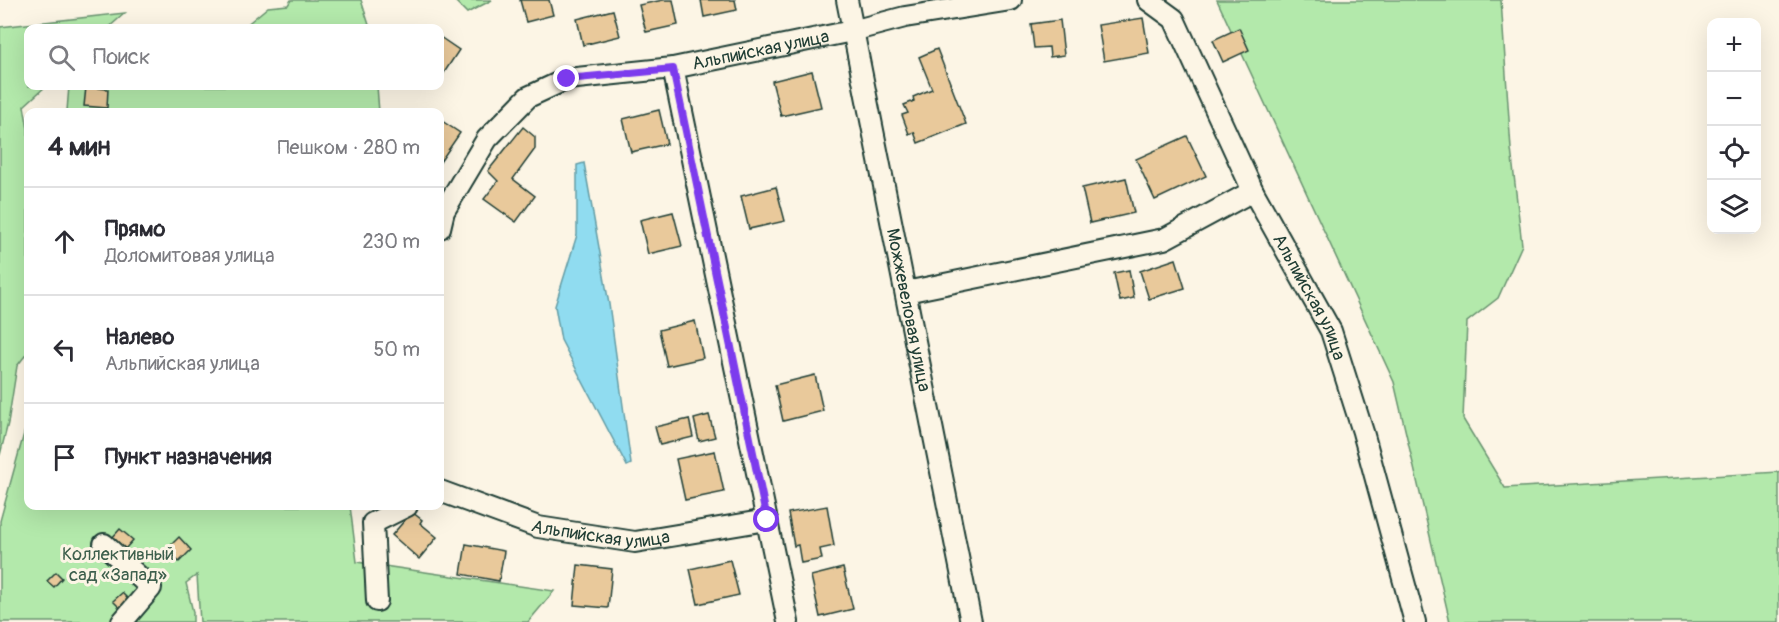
<!DOCTYPE html>
<html lang="ru">
<meta charset="utf-8">
<style>
body{margin:0;font-family:Pangolin,sans-serif;background:#f7f7f7;color:#2b2b33}
.controls{position:absolute;right:18px;top:18px;display:grid;overflow:hidden;border-radius:12px;box-shadow:0 6px 24px #0002}
.controls button{width:54px;height:54px;display:grid;place-items:center;padding:0;border:0;border-bottom:2px solid #e1e1e2;background:#fff;color:#2b2b33;font:30px sans-serif}
.stop{position:absolute;width:18px;height:18px;margin:-14px;border:4px solid #7c3aed;border-radius:50%;background:#fff}
.stop.end{background:#7c3aed;border-color:#fff;box-shadow:0 2px 6px #0008}
.list{margin:0;padding:0;list-style:none}
h2{display:flex;justify-content:space-between;align-items:center;height:78px;margin:0;padding:0 24px;font-size:26px}
h2 small{font-size:20px;font-weight:400;color:#7c7c81}
.list li{display:grid;grid-template-columns:39px 1fr auto;gap:18px;align-items:center;box-sizing:border-box;height:108px;padding:0 24px;border-top:2px solid #e1e1e2}
.list b{display:block;font-size:22px;white-space:nowrap}
.list p{margin:0;font-size:20px;white-space:nowrap;color:#7c7c81}
.list em{font-size:20px;font-style:normal;color:#7c7c81}
.icon{flex:none;width:33px;height:33px;fill:none;stroke:currentColor;stroke-width:2;stroke-linecap:round;stroke-linejoin:round}
.map{position:relative;flex:none;width:1779px;height:622px;overflow:hidden}
.search{position:absolute;background:#fff;box-shadow:0 6px 24px #0002;left:24px;top:24px;width:420px;height:66px;display:flex;align-items:center;gap:15px;box-sizing:border-box;padding:0 21px;border-radius:12px;color:#7c7c81;font-size:22px}
.panel{position:absolute;background:#fff;box-shadow:0 6px 24px #0002;left:24px;top:108px;width:420px;height:402px;border-radius:12px}
.map>svg:first-child{display:block}
.green{fill:#b3e9ab;stroke:#699370;stroke-width:1.5}
.water{fill:#90dcf0;stroke:#639ca5;stroke-width:1.5}
.building{fill:#e9c99b;stroke:#1f3d34;stroke-width:1.5}
.lines{fill:none;stroke-linecap:round;stroke-linejoin:round}
.minor-casing{stroke:#1f3d34;stroke-width:24}
.minor{stroke:#fcf5e5;stroke-width:20}
.route{stroke:#7c3aed;stroke-width:8}
.labels{text-anchor:middle;dominant-baseline:central;stroke-width:6;stroke-linejoin:round;paint-order:stroke}
.street-label{font-size:18px;fill:#1f3d34;stroke:#fcf5e5}
.park-label{font-size:18px;fill:#3d5f4c;stroke:#fcf5e5}
</style>
<div class="map">
<svg width="1779" height="622" viewBox="0 0 1779 622">
<rect width="100%" height="100%" fill="#fcf5e5"/>
<filter id="ink" filterUnits="userSpaceOnUse"><feTurbulence type="fractalNoise" baseFrequency=".0167" numOctaves="2"/><feDisplacementMap in="SourceGraphic" scale="12" xChannelSelector="R" yChannelSelector="G"/><feConvolveMatrix kernelMatrix="1 2 1 2 8 2 1 2 1" color-interpolation-filters="sRGB"/></filter>
<g filter="url(#ink)">
<g class="green">
<path d="M 291,0 L 361,0 L 370,28 L 216,28 L 245,26 L 268,7 L 288,5 Z"/>
<path d="M 454,0 L 492,0 L 467,13 Z"/>
<path d="M 1217,0 L 1501,0 L 1511,149 L 1522,245 L 1498,298 L 1467,322 L 1463,419 L 1505,488 L 1779,472 L 1779,622 L 1450,622 L 1394,382 Z"/>
<path d="M 125,13 L 108,28 L 28,28 L 28,86 L 46,86 L 24,106 L 28,129 L 28,352 L 17,366 L 8,423 L 0,455 L 0,27 Z"/>
<path d="M 69,86 L 377,86 L 379,112 L 52,112 L 67,111 Z"/>
<path d="M 28,419 L 28,506 L 350,506 L 357,562 L 554,591 L 528,622 L 200,622 L 197,575 L 186,583 L 193,612 L 193,622 L 0,622 L 0,521 Z"/>
</g>
<path class="water" d="M 584,163 L 609,304 L 631,464 L 627,466 L 561,340 L 555,306 L 577,235 L 577,165 Z"/>
<g class="building">
<path d="M 520,0 L 549,0 L 553,15 L 526,22 Z"/>
<path d="M 663,0 L 673,0 L 678,25 L 646,32 L 639,5 Z"/>
<path d="M 701,0 L 735,0 L 737,10 L 704,17 Z"/>
<path d="M 613,10 L 620,36 L 583,45 L 577,19 Z"/>
<path d="M 1143,18 L 1149,53 L 1104,61 L 1098,25 Z"/>
<path d="M 1060,20 L 1064,55 L 1050,57 L 1049,47 L 1034,48 L 1031,24 Z"/>
<path d="M 1239,28 L 1249,50 L 1223,62 L 1213,40 Z"/>
<path d="M 440,37 L 459,50 L 440,79 Z"/>
<path d="M 937,49 L 966,124 L 918,143 L 914,132 L 909,134 L 902,115 L 908,113 L 904,105 L 914,101 L 913,97 L 932,89 L 919,57 Z"/>
<path d="M 812,71 L 821,107 L 781,116 L 772,81 Z"/>
<path d="M 86,87 L 108,89 L 107,108 L 84,106 Z"/>
<path d="M 659,110 L 667,144 L 631,152 L 623,119 Z"/>
<path d="M 442,121 L 460,133 L 440,162 L 440,124 Z"/>
<path d="M 523,127 L 535,137 L 535,149 L 513,179 L 535,196 L 516,222 L 484,199 L 498,181 L 488,171 Z"/>
<path d="M 1187,136 L 1206,176 L 1155,200 L 1136,159 Z"/>
<path d="M 1126,178 L 1134,213 L 1090,223 L 1082,188 Z"/>
<path d="M 776,187 L 785,221 L 749,229 L 741,196 Z"/>
<path d="M 673,212 L 682,246 L 648,254 L 640,220 Z"/>
<path d="M 1176,259 L 1185,288 L 1149,299 L 1140,271 Z"/>
<path d="M 1129,270 L 1134,298 L 1120,301 L 1114,273 Z"/>
<path d="M 695,321 L 703,358 L 667,366 L 659,330 Z"/>
<path d="M 815,375 L 823,411 L 783,421 L 775,385 Z"/>
<path d="M 709,415 L 715,437 L 699,441 L 694,419 Z"/>
<path d="M 689,419 L 693,437 L 660,445 L 655,427 Z"/>
<path d="M 715,451 L 724,492 L 685,500 L 676,459 Z"/>
<path d="M 827,506 L 834,546 L 820,549 L 822,559 L 801,563 L 798,545 L 794,546 L 788,513 Z"/>
<path d="M 412,512 L 422,520 L 420,523 L 437,537 L 419,559 L 392,535 Z"/>
<path d="M 120,529 L 133,540 L 125,549 L 112,538 Z"/>
<path d="M 179,537 L 191,550 L 179,562 L 167,549 Z"/>
<path d="M 466,544 L 504,551 L 499,581 L 461,574 Z"/>
<path d="M 730,560 L 739,595 L 698,604 L 690,569 Z"/>
<path d="M 578,565 L 612,569 L 608,608 L 574,605 Z"/>
<path d="M 843,568 L 853,609 L 820,617 L 811,576 Z"/>
<path d="M 56,572 L 62,578 L 54,587 L 47,581 Z"/>
<path d="M 122,593 L 128,599 L 120,608 L 113,601 Z"/>
</g>
<g class="lines">
<defs>
<g id="minor">
<path id="s1" d="M 847,0 L 971,622"/>
<path id="s2" d="M 1148,0 L 1174,19 L 1253,191 L 1331,331 L 1363,432 L 1415,622"/>
<path d="M 673,68 L 788,622"/>
<path id="s3" d="M 440,228 L 444,211 L 487,139 L 528,97 L 567,79 L 673,68 L 852,31 L 905,17 L 1011,0"/>
<path d="M 906,292 L 1164,239 L 1253,191"/>
<path id="s4" d="M 440,491 L 538,527 L 635,542 L 767,520"/>
<path d="M 104,544 L 151,588 L 122,622"/>
<path d="M 377,601 L 373,523 L 407,506"/>
</g>
</defs>
<use href="#minor" class="minor-casing"/>
<use href="#minor" class="minor"/>
</g>
</g>
<g class="lines" filter="url(#ink)">
<path class="route" d="M 567,79 L 673,69 L 767,520"/>
</g>
<g class="labels">
<g class="street-label">
<text stroke="none"><textPath href="#s3" startOffset="399">Альпийская улица</textPath></text>
<text stroke="none"><textPath href="#s2" startOffset="342">Альпийская улица</textPath></text>
<text stroke="none"><textPath href="#s1" startOffset="316">Можжевеловая улица</textPath></text>
<text stroke="none"><textPath href="#s4" startOffset="168">Альпийская улица</textPath></text>
</g>
<g class="park-label">
<text x="118" y="554">Коллективный<tspan x="118" dy="21">сад «Запад»</tspan></text>
</g>
</g>
</svg>
<div class="controls">
<button>+</button>
<button>−</button>
<button><svg class="icon" aria-label="locate" viewBox="0 0 24 24"><circle cx="12" cy="12" r="6"/><path d="M12 2v4M12 18v4M2 12h4M18 12h4"/></svg></button>
<button><svg class="icon" aria-label="layers" viewBox="0 0 24 24"><path d="M12 4l9 5-9 5-9-5zM3 14l9 5 9-5"/></svg></button>
</div>
<div class="stop" style="left:767px;top:520px"></div>
<div class="stop end" style="left:567px;top:79px"></div>
<div class="search"><svg class="icon" aria-label="search" viewBox="0 0 24 24"><circle cx="10" cy="10" r="6"/><path d="M15 15l6 6"/></svg>Поиск</div>
<section class="panel">
<h2>4 мин<small>Пешком · 280 m</small></h2>
<ul class="list">
<li><svg class="icon" aria-label="ahead" viewBox="0 0 24 24"><path d="M12 20V5M6 11l6-6 6 6"/></svg><div><b>Прямо</b><p>Доломитовая улица</p></div><em>230 m</em></li>
<li><svg class="icon" aria-label="left" viewBox="0 0 24 24"><path d="M17 20v-9H6M10 6l-5 5 5 5"/></svg><div><b>Налево</b><p>Альпийская улица</p></div><em>50 m</em></li>
<li><svg class="icon" aria-label="arrive" viewBox="0 0 24 24"><path d="M6 21V4h12l-3 4 3 4H6"/></svg><div><b>Пункт назначения</b></div></li>
</ul>
</section>
</div>
